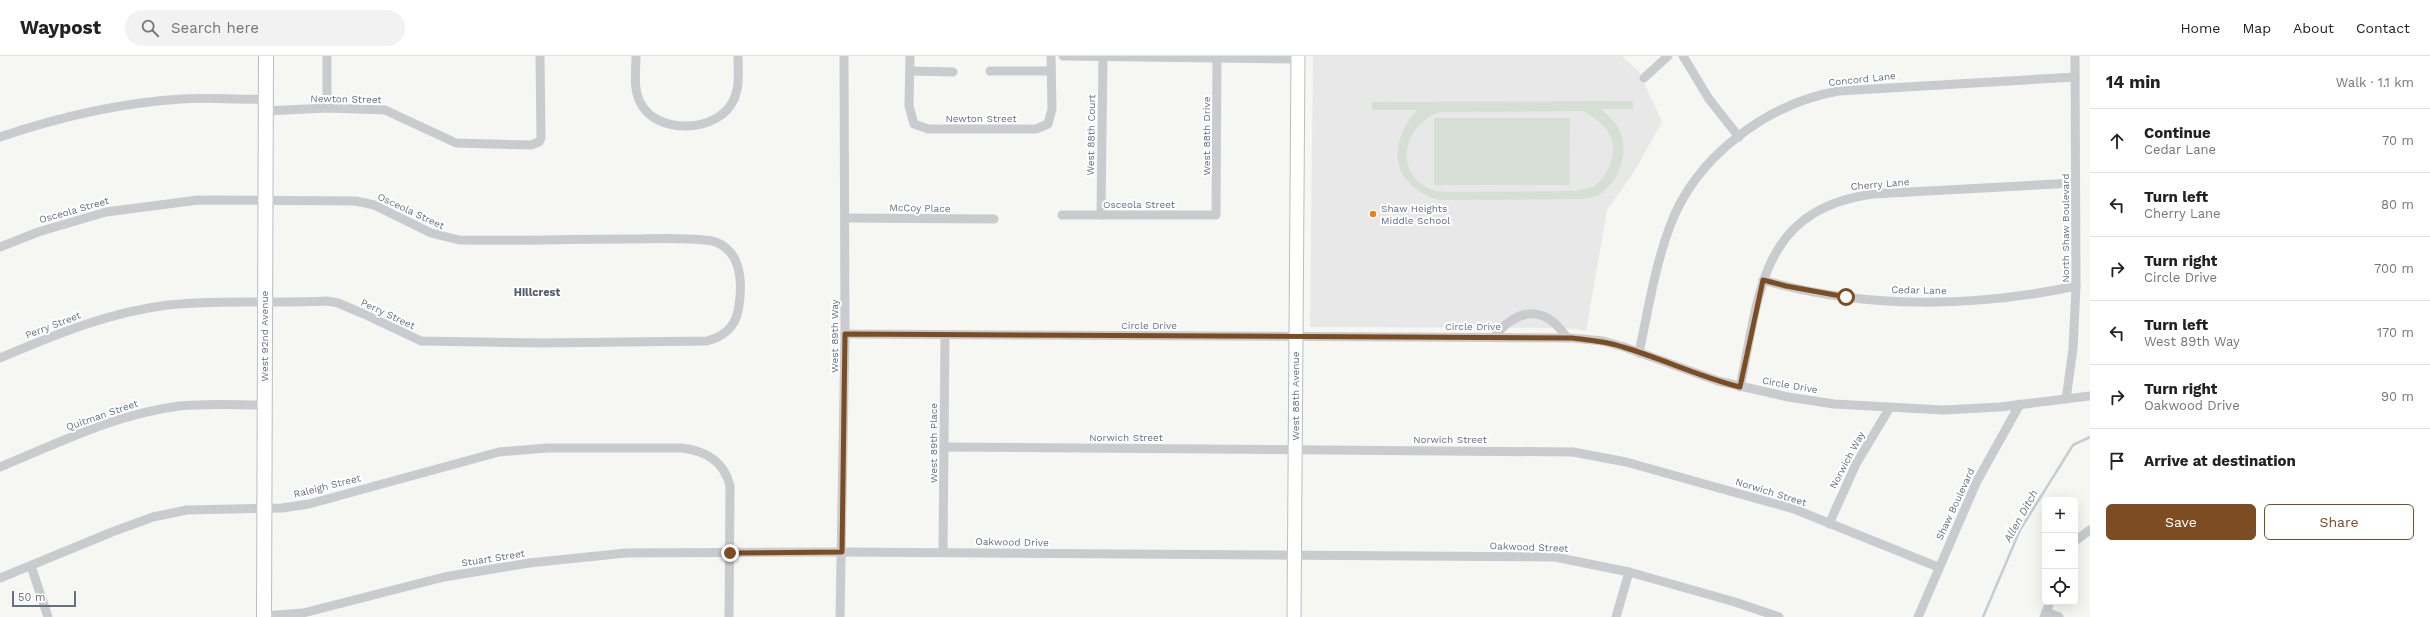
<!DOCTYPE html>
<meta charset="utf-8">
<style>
body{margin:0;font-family:"Work Sans",sans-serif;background:#f2f2f2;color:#222}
.controls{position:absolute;right:12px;bottom:12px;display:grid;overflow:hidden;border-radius:6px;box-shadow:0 4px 16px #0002}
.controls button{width:36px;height:36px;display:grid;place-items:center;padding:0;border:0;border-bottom:1px solid #e0e0e0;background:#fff;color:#222;font:20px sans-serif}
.scale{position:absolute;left:12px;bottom:10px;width:64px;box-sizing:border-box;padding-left:4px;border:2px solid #656f86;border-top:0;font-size:11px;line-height:14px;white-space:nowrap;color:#656f86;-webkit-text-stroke:3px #fff;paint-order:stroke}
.stop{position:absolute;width:12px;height:12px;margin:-9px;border:3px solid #7c4d22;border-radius:50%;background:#fff}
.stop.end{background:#7c4d22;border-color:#fff;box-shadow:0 1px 4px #0008}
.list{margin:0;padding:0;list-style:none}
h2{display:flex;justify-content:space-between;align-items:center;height:52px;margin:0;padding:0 16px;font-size:17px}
h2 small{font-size:13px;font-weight:400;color:#767676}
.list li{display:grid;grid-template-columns:26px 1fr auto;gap:12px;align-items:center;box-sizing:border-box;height:64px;padding:0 16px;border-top:1px solid #e0e0e0}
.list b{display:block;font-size:15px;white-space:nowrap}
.list p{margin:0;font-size:13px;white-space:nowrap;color:#767676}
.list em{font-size:13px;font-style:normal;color:#767676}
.actions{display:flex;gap:8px;padding:12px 16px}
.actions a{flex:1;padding:9px 0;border:1px solid #7c4d22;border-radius:6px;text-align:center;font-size:14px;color:#7c4d22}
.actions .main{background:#7c4d22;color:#fff}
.icon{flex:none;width:22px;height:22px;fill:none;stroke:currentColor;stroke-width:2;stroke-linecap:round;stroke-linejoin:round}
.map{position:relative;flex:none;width:2090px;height:561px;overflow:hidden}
header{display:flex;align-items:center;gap:24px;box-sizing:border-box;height:56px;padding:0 20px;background:#fff;border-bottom:1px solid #e0e0e0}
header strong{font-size:19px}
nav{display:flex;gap:22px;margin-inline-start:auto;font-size:14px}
.search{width:280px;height:36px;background:#f2f2f2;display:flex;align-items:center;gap:10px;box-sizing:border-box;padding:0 14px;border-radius:22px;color:#767676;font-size:15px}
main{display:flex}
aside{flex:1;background:#fff}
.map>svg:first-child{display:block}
.built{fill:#e7e8e7}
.grass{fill:#d6dfd4;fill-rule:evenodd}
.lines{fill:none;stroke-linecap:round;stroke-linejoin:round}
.stream{stroke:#c7ccd3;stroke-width:2.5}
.secondary-casing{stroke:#bbbdc3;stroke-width:15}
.primary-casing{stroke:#bbbdc2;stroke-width:16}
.street{stroke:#c9cbcf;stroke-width:9}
.secondary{stroke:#fff;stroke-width:13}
.primary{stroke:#fff;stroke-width:14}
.route{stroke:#7c4d22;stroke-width:5}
.poi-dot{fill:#e98121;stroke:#fff;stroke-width:1.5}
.labels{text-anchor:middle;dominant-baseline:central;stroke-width:4;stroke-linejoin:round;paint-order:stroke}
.street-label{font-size:10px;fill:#656f86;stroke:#fff}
.poi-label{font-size:10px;fill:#656f86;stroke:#fff;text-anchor:start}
.neighbourhood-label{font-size:11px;font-weight:bold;fill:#535a6a;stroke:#fff}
.water-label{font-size:11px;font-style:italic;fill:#657789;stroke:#fff}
</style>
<header>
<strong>Waypost</strong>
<div class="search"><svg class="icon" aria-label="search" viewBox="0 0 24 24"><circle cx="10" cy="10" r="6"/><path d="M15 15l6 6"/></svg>Search here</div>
<nav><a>Home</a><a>Map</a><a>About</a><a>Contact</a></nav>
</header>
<main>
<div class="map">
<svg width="2090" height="561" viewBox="0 0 2090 561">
<rect width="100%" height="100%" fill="#f6f7f3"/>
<path class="built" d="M 1313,0 L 1622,0 L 1639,16 L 1662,66 L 1632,119 L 1607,154 L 1586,275 L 1565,272 L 1310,271 Z"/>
<g class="grass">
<path d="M 1633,45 L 1633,53 L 1601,53 C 1607,59 1615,65 1619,73 C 1630,95 1619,127 1598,139 C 1594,141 1588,142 1583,143 L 1439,144 C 1391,129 1386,89 1417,54 L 1372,54 L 1372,46 ZM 1583,55 C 1606,67 1621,85 1609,111 C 1606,118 1600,126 1594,130 C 1589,133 1581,133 1576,135 L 1453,136 C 1447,136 1440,136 1434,134 C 1392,120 1402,69 1440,56 Z"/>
<path d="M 1434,62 L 1570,62 L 1569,129 L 1434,129 Z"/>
</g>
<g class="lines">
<path class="stream" d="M 1983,561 L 2020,474 L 2073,389 L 2090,381"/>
<defs>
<path id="secondary" d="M 1294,561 L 1298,0"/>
<path id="primary" d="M 264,561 L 266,0"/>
</defs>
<use href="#secondary" class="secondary-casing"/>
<use href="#primary" class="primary-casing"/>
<g class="street">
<path d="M 327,0 L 327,52"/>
<path d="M 636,0 C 636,15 633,32 640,46 C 656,80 720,77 734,43 C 740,30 738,14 738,0"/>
<path d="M 910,0 L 909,50 L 914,68 L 928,73 L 1036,73 L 1048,68 L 1052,53 L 1051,0"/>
<path d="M 1063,0 L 1298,3"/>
<path d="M 1683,0 L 1709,43 L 1739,81"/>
<path d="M 910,15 L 953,16"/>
<path d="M 990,15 L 1051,15"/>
<path d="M 1644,22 L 1668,0"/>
<path d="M 265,55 L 327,52 L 385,54 L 456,87 L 531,89 L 539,86 L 541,82 L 540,0"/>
<path d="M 0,81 C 59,61 118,47 181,43 C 209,41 237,44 265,43"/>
<path d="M 1062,159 L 1216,159 L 1217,0"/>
<path d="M 1101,159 L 1103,0"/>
<path d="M 845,162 L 994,163"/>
<path d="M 0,191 L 38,176 L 106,156 L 198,144 L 356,145 L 374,149 L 431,177 L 459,184 C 514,185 570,183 625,183 C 651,183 678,181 704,184 C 712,184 720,187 726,192 C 743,206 742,235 738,255 C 735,271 723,281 707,285 L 543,287 L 421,285 L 364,258 L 338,247 L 327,245 C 274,248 221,243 168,249 C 109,256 55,279 0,302"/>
<path d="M 1763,224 C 1864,253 1974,252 2076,230"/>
<path d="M 845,278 L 1572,282 L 1603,285 L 1624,291 L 1718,325 L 1788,341 L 1834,348 L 1943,354 L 2000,351 L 2090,340"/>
<path d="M 1494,281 C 1518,251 1545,249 1567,282"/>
<path d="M 1639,297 C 1648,254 1655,210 1670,170 C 1696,100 1767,48 1838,35 L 2075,21"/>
<path d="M 1740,331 C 1760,238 1759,154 1873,138 L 2075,127"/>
<path d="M 2066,343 L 2073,293 L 2076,230 L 2075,0"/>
<path d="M 944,391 L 1573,396 L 1626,406 L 1794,453 L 1938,511"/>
<path d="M 0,411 C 58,387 116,358 179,350 C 207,347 236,349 264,349"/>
<path d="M 1829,468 L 1856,408 L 1889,353"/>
<path d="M 2075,485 L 2090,474"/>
<path d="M 943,496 L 945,279"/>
<path d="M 31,510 L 48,561"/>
<path d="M 0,522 L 112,476 L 153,461 L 187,454 L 282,452 L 309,448 L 499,396 L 547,392 L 682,392 C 706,395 724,405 730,430 L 729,561"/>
<path d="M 2046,556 L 2059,561"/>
<path d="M 264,560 L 303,557 L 444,521 L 529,507 L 626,497 L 842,496 L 1555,501 L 1629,516 L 1735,546 L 1779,561"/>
<path d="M 840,561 L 845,278 L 844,0"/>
<path d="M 1616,561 L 1629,516"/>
<path d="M 1918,561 L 1977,425 L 2020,348"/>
<path d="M 2044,561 L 2050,546"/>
</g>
<use href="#secondary" class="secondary"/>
<use href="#primary" class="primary"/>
</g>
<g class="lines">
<path class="route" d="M 730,497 L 842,496 L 845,278 L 1572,282 C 1589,284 1606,285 1623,291 C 1663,303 1700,321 1740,331 L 1763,224 L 1786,230 L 1846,241"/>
</g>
<circle class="poi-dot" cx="1373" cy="158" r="4"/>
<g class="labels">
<g class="street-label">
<text transform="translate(1862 23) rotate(-6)">Concord Lane</text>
<text transform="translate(346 43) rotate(1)">Newton Street</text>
<text x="981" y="62">Newton Street</text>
<text transform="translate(1091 79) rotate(-89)">West 88th Court</text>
<text transform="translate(1206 80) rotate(-90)">West 88th Drive</text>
<text transform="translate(1880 128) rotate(-5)">Cherry Lane</text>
<text x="1139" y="148">Osceola Street</text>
<text transform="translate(920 152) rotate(1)">McCoy Place</text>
<text transform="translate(74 154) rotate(-16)">Osceola Street</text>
<text transform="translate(411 155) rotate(25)">Osceola Street</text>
<text transform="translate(2065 172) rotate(-90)">North Shaw Boulevard</text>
<text transform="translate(1919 234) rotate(1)">Cedar Lane</text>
<text transform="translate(388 258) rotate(25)">Perry Street</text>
<text transform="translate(53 269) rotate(-21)">Perry Street</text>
<text x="1149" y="269">Circle Drive</text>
<text x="1473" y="270">Circle Drive</text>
<text transform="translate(264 280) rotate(-90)">West 92nd Avenue</text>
<text transform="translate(834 280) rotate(-90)">West 89th Way</text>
<text transform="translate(1790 329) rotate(10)">Circle Drive</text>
<text transform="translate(1295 340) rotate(-90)">West 88th Avenue</text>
<text transform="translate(102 359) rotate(-19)">Quitman Street</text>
<text x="1126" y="381">Norwich Street</text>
<text x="1450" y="383">Norwich Street</text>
<text transform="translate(933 387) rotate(-90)">West 89th Place</text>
<text transform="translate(1847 404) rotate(-62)">Norwich Way</text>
<text transform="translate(327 430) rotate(-14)">Raleigh Street</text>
<text transform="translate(1771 436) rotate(17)">Norwich Street</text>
<text transform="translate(1955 448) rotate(-65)">Shaw Boulevard</text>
<text transform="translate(1012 486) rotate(1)">Oakwood Drive</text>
<text transform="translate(1529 491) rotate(2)">Oakwood Street</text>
<text transform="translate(493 502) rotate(-9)">Stuart Street</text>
</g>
<g class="poi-label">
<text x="1381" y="152">Shaw Heights<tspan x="1381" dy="12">Middle School</tspan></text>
</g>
<g class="neighbourhood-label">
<text x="537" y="236">Hillcrest</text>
</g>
<g class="water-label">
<text transform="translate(2021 460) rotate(-61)">Allen Ditch</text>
</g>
</g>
</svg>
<div class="controls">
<button>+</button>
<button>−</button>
<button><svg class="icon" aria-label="locate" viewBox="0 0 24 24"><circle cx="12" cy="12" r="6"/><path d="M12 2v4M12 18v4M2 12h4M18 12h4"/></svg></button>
</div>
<div class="scale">50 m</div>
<div class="stop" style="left:1846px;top:241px"></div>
<div class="stop end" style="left:730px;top:497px"></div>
</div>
<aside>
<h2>14 min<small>Walk · 1.1 km</small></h2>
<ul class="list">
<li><svg class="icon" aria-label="ahead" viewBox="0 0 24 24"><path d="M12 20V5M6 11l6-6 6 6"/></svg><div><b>Continue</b><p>Cedar Lane</p></div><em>70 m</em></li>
<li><svg class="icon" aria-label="left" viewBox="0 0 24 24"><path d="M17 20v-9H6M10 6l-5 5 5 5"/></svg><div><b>Turn left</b><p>Cherry Lane</p></div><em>80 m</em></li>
<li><svg class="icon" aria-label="right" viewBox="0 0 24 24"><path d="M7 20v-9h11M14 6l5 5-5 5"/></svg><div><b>Turn right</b><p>Circle Drive</p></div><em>700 m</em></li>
<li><svg class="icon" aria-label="left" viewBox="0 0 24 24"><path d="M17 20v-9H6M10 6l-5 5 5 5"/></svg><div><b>Turn left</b><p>West 89th Way</p></div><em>170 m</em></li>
<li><svg class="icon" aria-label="right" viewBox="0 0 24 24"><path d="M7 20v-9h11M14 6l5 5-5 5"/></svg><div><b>Turn right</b><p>Oakwood Drive</p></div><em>90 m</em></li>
<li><svg class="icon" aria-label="arrive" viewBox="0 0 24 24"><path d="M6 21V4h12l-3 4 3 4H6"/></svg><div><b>Arrive at destination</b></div></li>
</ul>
<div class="actions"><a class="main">Save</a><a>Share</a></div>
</aside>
</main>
